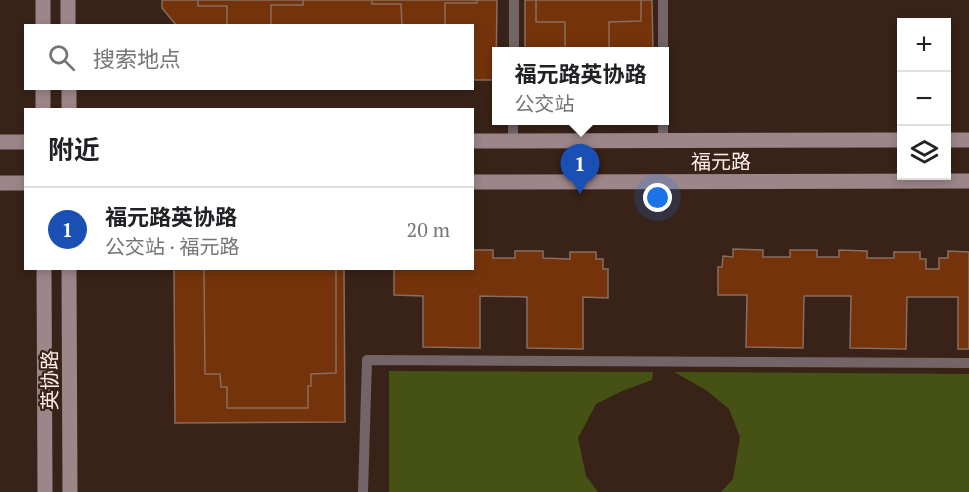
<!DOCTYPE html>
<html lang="zh">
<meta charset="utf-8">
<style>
body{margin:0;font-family:"PT Serif","Noto Sans SC",serif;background:#f2f2f2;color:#202124}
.controls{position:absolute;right:18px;top:18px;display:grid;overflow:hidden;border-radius:0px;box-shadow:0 3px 9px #0003}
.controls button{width:54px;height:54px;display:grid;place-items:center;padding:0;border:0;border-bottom:2px solid #e0e0e0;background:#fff;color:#202124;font:30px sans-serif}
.you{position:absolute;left:658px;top:198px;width:21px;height:21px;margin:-15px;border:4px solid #fff;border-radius:50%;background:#1a73e8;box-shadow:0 0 0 9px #1a73e833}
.badge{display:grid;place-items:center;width:39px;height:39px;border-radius:50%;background:#2563eb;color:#fff;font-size:20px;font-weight:700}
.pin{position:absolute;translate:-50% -50px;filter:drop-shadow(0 2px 3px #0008)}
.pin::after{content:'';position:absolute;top:32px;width:21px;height:18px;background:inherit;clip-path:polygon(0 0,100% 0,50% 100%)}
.popup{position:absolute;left:492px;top:47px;width:177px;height:78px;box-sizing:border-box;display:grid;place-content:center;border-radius:0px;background:#fff;filter:drop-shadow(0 2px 4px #0005);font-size:20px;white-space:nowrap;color:#757577}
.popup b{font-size:22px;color:#202124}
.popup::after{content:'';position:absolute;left:50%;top:100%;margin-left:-12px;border:12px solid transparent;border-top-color:#fff}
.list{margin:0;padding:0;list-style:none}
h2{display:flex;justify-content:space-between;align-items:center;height:78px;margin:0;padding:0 24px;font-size:26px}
h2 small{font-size:20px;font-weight:400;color:#757577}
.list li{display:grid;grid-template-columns:39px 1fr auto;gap:18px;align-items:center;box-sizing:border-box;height:84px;padding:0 24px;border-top:2px solid #e0e0e0}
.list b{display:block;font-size:22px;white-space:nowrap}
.list p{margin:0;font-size:20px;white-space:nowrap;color:#757577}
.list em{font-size:20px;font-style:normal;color:#757577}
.icon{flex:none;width:33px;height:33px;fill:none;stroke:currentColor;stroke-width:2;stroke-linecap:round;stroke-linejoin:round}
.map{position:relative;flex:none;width:969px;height:492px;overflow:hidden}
.search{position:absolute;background:#fff;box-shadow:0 3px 9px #0003;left:24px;top:24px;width:450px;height:66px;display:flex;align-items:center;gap:15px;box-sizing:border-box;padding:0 21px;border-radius:0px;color:#757577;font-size:22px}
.panel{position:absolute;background:#fff;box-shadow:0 3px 9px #0003;left:24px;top:108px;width:450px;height:162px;border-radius:0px}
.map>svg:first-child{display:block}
.green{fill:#455214}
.building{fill:#74330b;stroke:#886d5f;stroke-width:1.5}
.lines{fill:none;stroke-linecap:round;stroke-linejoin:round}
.lane{stroke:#736567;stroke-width:10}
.secondary{stroke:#9d868a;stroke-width:15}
.labels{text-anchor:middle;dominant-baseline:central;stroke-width:4.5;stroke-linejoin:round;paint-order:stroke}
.street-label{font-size:20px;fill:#feeee7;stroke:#392217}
</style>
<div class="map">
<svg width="969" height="492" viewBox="0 0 969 492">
<rect width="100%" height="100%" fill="#392217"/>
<g class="green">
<path d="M 389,371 L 653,372 L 652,380 L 622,391 L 596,404 L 578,438 L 586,476 L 598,492 L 389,492 Z"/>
<path d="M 674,372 L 969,374 L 969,492 L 721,492 L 733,479 L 740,437 L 729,409 L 706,390 Z"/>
</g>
<g class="building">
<path d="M 162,0 L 497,0 L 496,80 L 472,80 L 472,26 L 177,26 L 162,8 Z"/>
<path d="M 198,0 L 303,0 L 303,5 L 271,5 L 271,26 L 227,26 L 227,6 L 198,6 Z"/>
<path d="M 372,0 L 477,0 L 477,3 L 445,3 L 445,26 L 402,26 L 401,4 L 372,4 Z"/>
<path d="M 525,0 L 652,0 L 653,52 L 525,52 Z"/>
<path d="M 536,0 L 641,0 L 641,21 L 609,22 L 609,52 L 565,52 L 565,22 L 536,22 Z"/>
<path d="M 733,249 L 763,250 L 763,257 L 790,257 L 790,250 L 817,250 L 817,257 L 839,257 L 839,250 L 867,251 L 867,258 L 894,258 L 894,252 L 920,252 L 920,259 L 926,259 L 926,269 L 939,269 L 939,258 L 948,258 L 948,251 L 969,252 L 969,349 L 958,349 L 958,297 L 907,297 L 906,349 L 850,348 L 851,296 L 804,296 L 803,348 L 746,347 L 747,295 L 718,295 L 718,267 L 722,267 L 723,256 L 733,257 Z"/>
<path d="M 472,250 L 493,250 L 493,258 L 515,258 L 515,251 L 543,251 L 543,258 L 570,259 L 570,252 L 596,252 L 596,259 L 603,259 L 603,269 L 608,269 L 608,298 L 583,297 L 583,349 L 527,348 L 527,297 L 480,296 L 480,348 L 423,347 L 423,296 L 394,295 L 394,268 L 472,268 Z"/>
<path d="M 174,268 L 344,268 L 345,422 L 175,423 Z"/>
<path d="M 204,268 L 336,268 L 336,373 L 311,374 L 311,386 L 308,386 L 308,408 L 227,408 L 227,387 L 221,387 L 220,374 L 205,374 Z"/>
</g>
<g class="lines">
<g class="lane">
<path d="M 514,52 L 514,0"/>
<path d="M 663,52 L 663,0"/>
<path d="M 513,141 L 513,121"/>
<path d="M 663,141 L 663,121"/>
<path d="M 363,492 L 367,360 L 969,363"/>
</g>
<g class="secondary">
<path d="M 43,0 L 43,26"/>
<path d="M 68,0 L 68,26"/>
<path d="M 43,88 L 43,110"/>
<path d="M 69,88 L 69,110"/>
<path d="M 946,140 L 969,140"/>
<path d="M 472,141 L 902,140"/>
<path d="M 0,142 L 26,142"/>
<path d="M 472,182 L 969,181"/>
<path d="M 0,183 L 26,183"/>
<path d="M 44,268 L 45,492"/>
<path d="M 69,268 L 70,492"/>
</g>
</g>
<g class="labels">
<g class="street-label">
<text x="721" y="161">福元路</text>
<text transform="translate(49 380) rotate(-90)">英协路</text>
</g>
</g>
</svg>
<div class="controls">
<button>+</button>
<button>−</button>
<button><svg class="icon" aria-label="layers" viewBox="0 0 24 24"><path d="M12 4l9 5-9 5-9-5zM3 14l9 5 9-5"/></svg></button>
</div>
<div class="you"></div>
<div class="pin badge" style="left:580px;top:194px;background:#1a4fb4">1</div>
<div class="popup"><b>福元路英协路</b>公交站</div>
<div class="search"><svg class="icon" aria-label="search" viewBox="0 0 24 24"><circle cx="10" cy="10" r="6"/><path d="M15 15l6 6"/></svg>搜索地点</div>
<section class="panel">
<h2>附近<small></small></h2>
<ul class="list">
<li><span class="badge" style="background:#1a4fb4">1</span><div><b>福元路英协路</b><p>公交站 · 福元路</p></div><em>20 m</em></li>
</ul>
</section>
</div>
